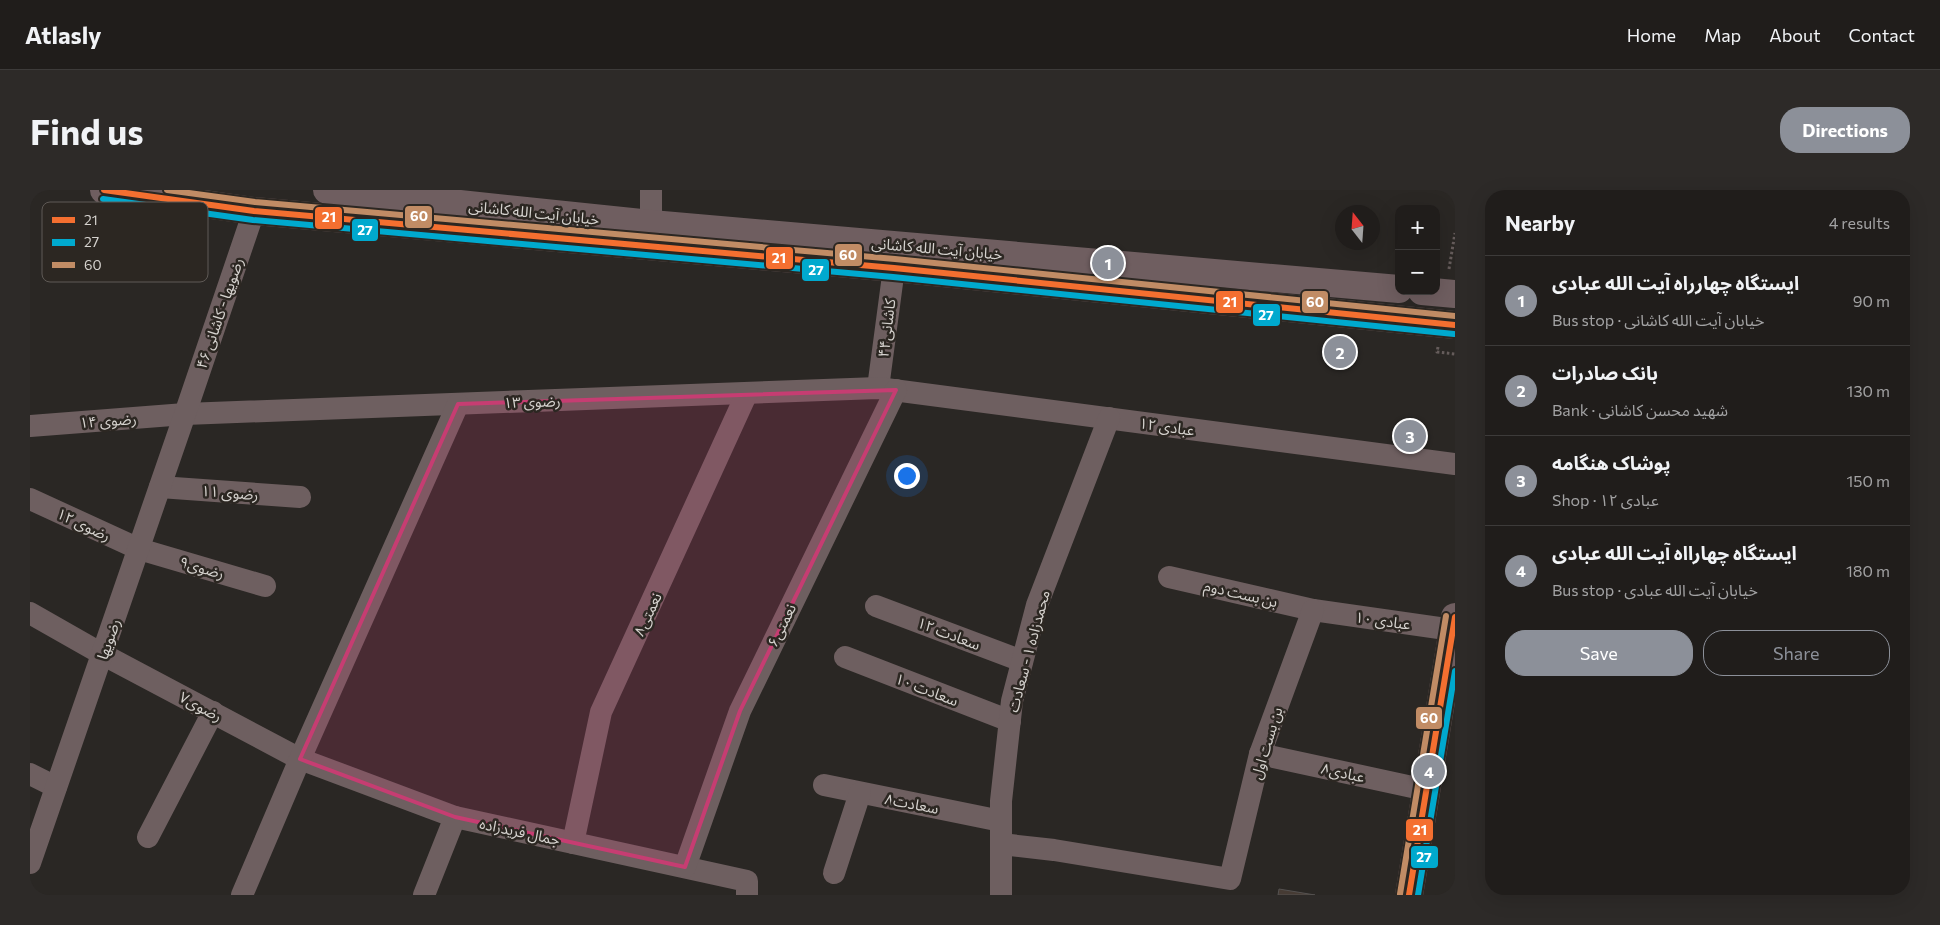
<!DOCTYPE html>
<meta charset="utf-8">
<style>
body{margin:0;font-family:Commissioner,"Noto Sans Arabic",sans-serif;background:#2d2a28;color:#f1f3f6}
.controls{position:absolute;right:15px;top:15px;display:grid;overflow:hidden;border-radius:10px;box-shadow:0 5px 20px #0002}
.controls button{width:45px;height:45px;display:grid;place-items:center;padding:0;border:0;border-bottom:1px solid #3d3b3a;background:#201d1b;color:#f1f3f6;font:25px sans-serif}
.compass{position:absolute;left:1305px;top:15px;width:45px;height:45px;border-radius:50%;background:#201d1b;box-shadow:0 5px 20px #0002;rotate:343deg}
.you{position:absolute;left:876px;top:285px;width:18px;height:18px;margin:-12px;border:4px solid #fff;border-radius:50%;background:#1a73e8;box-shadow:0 0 0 8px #1a73e833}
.badge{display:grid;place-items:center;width:32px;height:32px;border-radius:50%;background:#8c9099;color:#fff;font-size:16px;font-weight:700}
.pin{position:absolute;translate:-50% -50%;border:2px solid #fff;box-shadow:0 1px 5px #0006}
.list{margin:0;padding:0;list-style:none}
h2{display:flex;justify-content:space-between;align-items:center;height:65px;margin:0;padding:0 20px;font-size:21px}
h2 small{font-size:16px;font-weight:400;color:#a2a2a3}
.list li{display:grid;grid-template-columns:32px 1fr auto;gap:15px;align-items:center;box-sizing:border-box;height:90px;padding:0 20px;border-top:1px solid #3d3b3a}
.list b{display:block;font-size:19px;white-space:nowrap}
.list p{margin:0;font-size:16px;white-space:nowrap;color:#a2a2a3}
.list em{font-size:16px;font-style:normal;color:#a2a2a3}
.actions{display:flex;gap:10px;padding:15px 20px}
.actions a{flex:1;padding:11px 0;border:1px solid #8c9099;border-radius:20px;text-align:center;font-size:18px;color:#8c9099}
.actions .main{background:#8c9099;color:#fff}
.map{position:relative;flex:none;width:1425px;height:705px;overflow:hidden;border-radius:20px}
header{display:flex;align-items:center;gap:30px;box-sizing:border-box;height:70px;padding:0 25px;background:#201d1b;border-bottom:1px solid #3d3b3a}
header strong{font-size:24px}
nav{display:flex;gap:28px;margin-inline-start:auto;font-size:18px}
.intro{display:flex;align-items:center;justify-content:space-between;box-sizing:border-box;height:120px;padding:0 30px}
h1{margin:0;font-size:35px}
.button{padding:12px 22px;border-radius:20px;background:#8c9099;color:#fff;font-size:18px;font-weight:700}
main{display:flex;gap:30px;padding:0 30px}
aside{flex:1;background:#201d1b;border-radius:20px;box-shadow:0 5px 20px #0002}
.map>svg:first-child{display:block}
.building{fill:#463b34;stroke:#555251}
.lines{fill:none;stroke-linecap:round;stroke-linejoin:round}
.path{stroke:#655c5b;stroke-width:3;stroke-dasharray:2.5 2.5;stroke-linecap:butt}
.minor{stroke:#6e5f60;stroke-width:22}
.major{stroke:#6f5e60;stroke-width:28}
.bus-1-casing{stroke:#2c2722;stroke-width:10}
.bus-2-casing{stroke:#2c2722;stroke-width:10}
.bus-3-casing{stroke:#2c2722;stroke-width:10}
.bus-1{stroke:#f46f30;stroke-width:6}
.bus-2{stroke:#00a9ce;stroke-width:6}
.bus-3{stroke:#c18c65;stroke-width:6}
.marked{fill:#c63d72;fill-opacity:0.2;stroke:#c63d72;stroke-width:4;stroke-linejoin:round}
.labels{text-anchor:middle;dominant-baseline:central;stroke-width:5;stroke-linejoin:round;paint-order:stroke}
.street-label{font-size:15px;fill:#d5d2ce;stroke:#2c2722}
.key{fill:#2c2722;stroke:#5f5a56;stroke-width:1}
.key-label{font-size:14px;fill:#d5d2ce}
.line-badge{stroke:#2c2722;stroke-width:2}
.badge-label{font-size:14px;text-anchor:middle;font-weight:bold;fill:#fff}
</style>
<header>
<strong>Atlasly</strong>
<nav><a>Home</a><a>Map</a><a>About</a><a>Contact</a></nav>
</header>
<div class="intro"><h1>Find us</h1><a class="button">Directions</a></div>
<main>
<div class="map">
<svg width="1425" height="705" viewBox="0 0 1425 705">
<rect width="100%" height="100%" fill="#2a2724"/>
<path class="building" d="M 1249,699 L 1285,705 L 1248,705 Z"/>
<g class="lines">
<g class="path">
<path d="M 1419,79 L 1425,43"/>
<path d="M 1408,157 L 1407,162 L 1425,164"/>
</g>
<g class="minor">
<path d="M 621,34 L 621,0"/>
<path d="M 848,198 L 864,78"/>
<path d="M 0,236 L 155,224 L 848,198 L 1425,274"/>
<path d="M 130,297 L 270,307"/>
<path d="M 0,309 L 109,359 L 235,396"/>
<path d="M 1139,387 L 1283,420 L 1423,440"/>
<path d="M 846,416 L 992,471"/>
<path d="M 0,423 L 72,464 L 270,569 L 425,627 L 717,691 L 717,705"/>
<path d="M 815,467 L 980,531"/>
<path d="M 1230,564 L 1396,600"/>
<path d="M 0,584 L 26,597"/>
<path d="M 794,595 L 971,631"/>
<path d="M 118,647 L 183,522"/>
<path d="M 543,653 L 571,522 L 717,203"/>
<path d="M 971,654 L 1024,660 L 1200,689 L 1230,564 L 1283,420"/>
<path d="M 0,673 L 155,224 L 224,21"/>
<path d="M 655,677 L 710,521 L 866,200"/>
<path d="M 804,683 L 830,603"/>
<path d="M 212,705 L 270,569 L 428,214"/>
<path d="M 394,705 L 425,627"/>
<path d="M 971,705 L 971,611 L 982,511 L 1007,415 L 1079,228"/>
</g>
<g class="major">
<path d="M 74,0 L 224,21 L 864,78 L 1425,135"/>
<path d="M 297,0 L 621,34 L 1369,99"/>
<path d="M 1392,101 L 1425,104"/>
<path d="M 1379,705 L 1425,427"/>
</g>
<defs>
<g id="bus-1">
<path d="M 74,0 L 224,21 L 864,78 L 1425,135"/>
<path d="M 1379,705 L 1425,427"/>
</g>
<g id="bus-2">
<path d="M 73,9 L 223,30 L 863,87 L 1424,144"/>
<path d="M 1388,705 L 1425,481"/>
</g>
<g id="bus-3">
<path d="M 137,0 L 225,12 L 865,69 L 1425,126"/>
<path d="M 1370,704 L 1416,426"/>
</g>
</defs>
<use href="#bus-1" class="bus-1-casing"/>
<use href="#bus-2" class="bus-2-casing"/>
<use href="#bus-3" class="bus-3-casing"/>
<use href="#bus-1" class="bus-1"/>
<use href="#bus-2" class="bus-2"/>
<use href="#bus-3" class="bus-3"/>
</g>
<path class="marked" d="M 866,200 L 710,521 L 655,677 L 425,627 L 270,569 L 428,214 Z"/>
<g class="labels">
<g class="street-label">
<text transform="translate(504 22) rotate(6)">خیابان آیت الله کاشانی</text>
<text transform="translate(907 58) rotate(5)">خیابان آیت الله کاشانی</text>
<text transform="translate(189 123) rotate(-71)">رضویها - کاشانی ۴۶</text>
<text transform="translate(856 138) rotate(-83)">کاشانی۴۴</text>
<text transform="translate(502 211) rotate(-2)">رضوی ۱۳</text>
<text transform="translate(78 230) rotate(-4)">رضوی ۱۴</text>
<text transform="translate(1137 236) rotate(8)">عبادی ۱۲</text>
<text transform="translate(200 302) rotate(4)">رضوی ۱۱</text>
<text transform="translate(54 334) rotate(25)">رضوی ۱۲</text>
<text transform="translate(172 377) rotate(16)">رضوی۹</text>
<text transform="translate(1211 403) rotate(13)">بن بست دوم</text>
<text transform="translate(617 424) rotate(-65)">نعمتی۸</text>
<text transform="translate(1353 430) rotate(8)">عبادی ۱۰</text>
<text transform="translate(751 435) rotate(-64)">نعمتی۶</text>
<text transform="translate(919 443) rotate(21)">سعادت ۱۲</text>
<text transform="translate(78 449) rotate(-71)">رضویها</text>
<text transform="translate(998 461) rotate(-75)">محمدزاده ۱ - سعادت</text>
<text transform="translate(897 499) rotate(21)">سعادت ۱۰</text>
<text transform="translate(171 516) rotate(28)">رضوی۷</text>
<text transform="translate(1236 553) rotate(-73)">بن بست اول</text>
<text transform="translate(1313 582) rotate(12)">عبادی۸</text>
<text transform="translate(882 613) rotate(11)">سعادت۸</text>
<text transform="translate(490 641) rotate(12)">جمال فریدزاده</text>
</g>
</g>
<rect x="12" y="12" width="166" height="80" rx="8" class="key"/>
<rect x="22" y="27" width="23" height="6" fill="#f46f30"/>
<rect x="22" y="49" width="23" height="7" fill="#00a9ce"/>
<rect x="22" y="72" width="23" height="6" fill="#c18c65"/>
<g class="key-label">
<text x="54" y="35">21</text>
<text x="54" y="57">27</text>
<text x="54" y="80">60</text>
</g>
<g class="line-badge">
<rect x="374" y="15" width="29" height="24" rx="5" fill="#c18c65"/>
<rect x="284" y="16" width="29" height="24" rx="5" fill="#f46f30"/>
<rect x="321" y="28" width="28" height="24" rx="5" fill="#00a9ce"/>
<rect x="804" y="53" width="29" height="24" rx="5" fill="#c18c65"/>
<rect x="735" y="56" width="29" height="24" rx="5" fill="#f46f30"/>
<rect x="771" y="68" width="29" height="24" rx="5" fill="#00a9ce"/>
<rect x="1271" y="100" width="28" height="24" rx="5" fill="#c18c65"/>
<rect x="1185" y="100" width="29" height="24" rx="5" fill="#f46f30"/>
<rect x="1222" y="113" width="29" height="24" rx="5" fill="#00a9ce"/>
<rect x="1385" y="516" width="28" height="24" rx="5" fill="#c18c65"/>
<rect x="1375" y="628" width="29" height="24" rx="5" fill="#f46f30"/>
<rect x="1380" y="655" width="29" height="24" rx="5" fill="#00a9ce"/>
</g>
<g class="badge-label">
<text x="389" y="31">60</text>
<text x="299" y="32">21</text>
<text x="335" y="45">27</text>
<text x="818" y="70">60</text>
<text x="749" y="73">21</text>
<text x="786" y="85">27</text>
<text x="1285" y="117">60</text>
<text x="1200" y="117">21</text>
<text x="1236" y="130">27</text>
<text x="1399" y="533">60</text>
<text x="1390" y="645">21</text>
<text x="1394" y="672">27</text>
</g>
</svg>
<div class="controls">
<button>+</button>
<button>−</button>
</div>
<svg class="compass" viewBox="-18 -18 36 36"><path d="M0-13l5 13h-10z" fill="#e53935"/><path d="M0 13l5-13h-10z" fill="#a2a2a3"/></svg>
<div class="you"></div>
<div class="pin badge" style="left:1078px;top:73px">1</div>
<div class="pin badge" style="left:1310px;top:162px">2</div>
<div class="pin badge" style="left:1380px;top:246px">3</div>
<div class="pin badge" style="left:1399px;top:581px">4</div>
</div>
<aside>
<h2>Nearby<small>4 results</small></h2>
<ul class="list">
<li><span class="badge">1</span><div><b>ایستگاه چهارراه آیت الله عبادی</b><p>Bus stop · خیابان آیت الله کاشانی</p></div><em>90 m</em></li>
<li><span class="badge">2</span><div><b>بانک صادرات</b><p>Bank · شهید محسن کاشانی</p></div><em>130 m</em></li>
<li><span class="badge">3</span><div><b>پوشاک هنگامه</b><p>Shop · عبادی ۱۲</p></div><em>150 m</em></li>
<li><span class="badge">4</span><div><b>ایستگاه چهارااه آیت الله عبادی</b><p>Bus stop · خیابان آیت الله عبادی</p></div><em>180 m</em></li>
</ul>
<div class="actions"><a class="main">Save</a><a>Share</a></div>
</aside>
</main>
